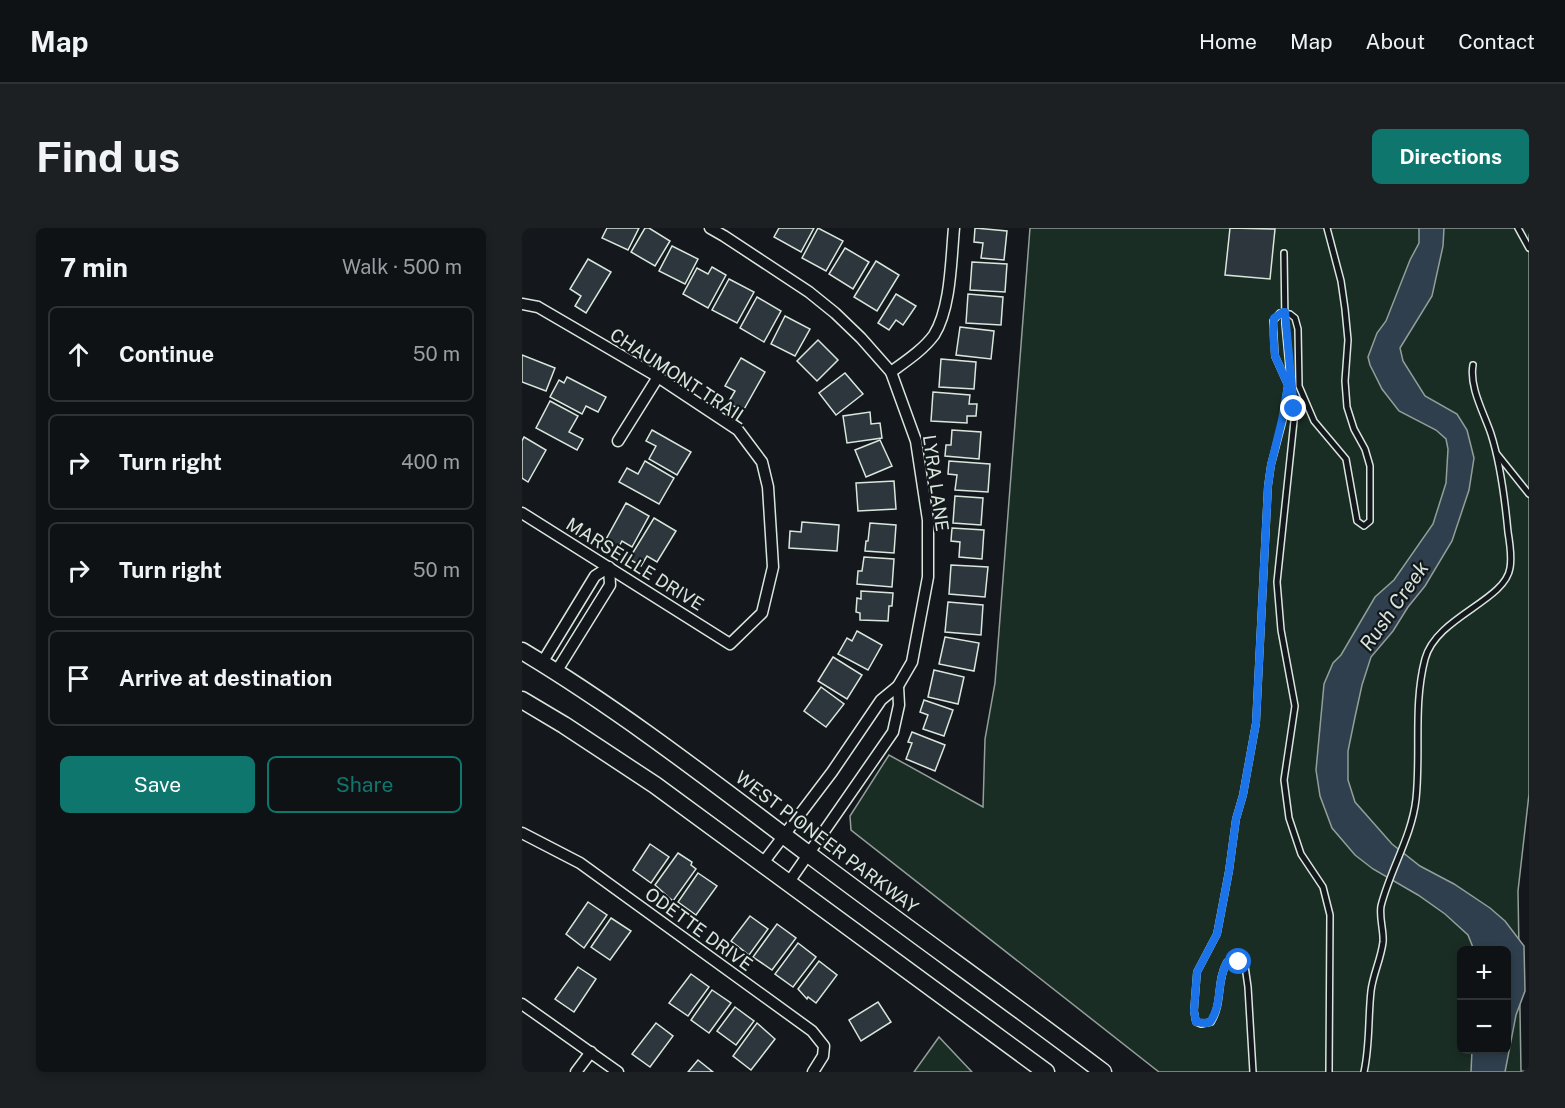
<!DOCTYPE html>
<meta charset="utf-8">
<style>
body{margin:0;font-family:"Public Sans",sans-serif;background:#1d2022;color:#f1f3f6}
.controls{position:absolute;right:18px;bottom:18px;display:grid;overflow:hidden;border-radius:9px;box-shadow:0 3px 9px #0003}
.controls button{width:54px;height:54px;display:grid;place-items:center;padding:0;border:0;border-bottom:2px solid #2f3234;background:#0f1215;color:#f1f3f6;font:30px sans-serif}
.stop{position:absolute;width:18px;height:18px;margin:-14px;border:4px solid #1a73e8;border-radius:50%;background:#fff}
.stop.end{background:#1a73e8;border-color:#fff;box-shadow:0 2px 6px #0008}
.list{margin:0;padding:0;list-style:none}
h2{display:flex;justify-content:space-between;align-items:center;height:78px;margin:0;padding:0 24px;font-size:26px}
h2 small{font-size:20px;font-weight:400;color:#9b9ea0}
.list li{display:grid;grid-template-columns:39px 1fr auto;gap:18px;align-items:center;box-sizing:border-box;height:96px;margin:0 12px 12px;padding:0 12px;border:2px solid #2f3234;border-radius:9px}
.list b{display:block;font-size:22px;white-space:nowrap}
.list em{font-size:20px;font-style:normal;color:#9b9ea0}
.actions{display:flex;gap:12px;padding:18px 24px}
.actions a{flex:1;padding:14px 0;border:2px solid #0f766e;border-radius:9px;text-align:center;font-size:21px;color:#0f766e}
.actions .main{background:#0f766e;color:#fff}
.icon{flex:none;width:33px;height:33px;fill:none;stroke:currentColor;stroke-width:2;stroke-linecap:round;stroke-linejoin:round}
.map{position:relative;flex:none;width:1007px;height:844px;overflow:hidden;border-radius:9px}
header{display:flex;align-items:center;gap:36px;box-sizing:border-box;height:84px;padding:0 30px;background:#0f1215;border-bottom:2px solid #2f3234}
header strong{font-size:28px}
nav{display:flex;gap:33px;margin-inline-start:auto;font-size:21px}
.intro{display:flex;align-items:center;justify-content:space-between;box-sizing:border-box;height:144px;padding:0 36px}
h1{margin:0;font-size:42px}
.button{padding:15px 27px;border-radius:9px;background:#0f766e;color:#fff;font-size:21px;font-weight:700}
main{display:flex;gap:36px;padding:0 36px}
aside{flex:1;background:#0f1215;border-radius:9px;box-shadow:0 3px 9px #0003}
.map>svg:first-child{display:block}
.green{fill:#1a2d24;stroke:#939e99;stroke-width:1.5;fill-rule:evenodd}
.water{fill:#2f3f4d;stroke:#939e99;stroke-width:1.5}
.building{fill:#2c363c;stroke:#d8e6dc;stroke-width:1.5}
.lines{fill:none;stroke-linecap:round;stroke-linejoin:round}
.lane-casing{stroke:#d8e6dc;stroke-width:8}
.street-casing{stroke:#d8e6dc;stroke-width:13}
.primary-casing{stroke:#d8e6dc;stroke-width:19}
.lane{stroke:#14181c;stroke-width:5}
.street{stroke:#14181c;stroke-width:10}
.primary{stroke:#14181c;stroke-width:16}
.route{stroke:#1a73e8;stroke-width:8}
.labels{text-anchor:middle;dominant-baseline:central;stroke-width:4.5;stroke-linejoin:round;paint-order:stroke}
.street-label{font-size:18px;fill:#d8e6dc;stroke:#14181c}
.water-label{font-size:20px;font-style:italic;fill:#d8e6dc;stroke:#14181c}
</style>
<header>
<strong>Map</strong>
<nav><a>Home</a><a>Map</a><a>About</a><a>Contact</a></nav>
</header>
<div class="intro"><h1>Find us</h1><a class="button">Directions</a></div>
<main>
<aside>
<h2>7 min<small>Walk · 500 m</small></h2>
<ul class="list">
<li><svg class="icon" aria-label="ahead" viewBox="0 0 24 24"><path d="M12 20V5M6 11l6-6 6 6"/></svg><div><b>Continue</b></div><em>50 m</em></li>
<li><svg class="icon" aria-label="right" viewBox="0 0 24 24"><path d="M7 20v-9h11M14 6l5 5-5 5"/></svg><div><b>Turn right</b></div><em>400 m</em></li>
<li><svg class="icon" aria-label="right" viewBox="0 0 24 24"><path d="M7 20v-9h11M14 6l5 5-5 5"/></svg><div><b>Turn right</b></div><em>50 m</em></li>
<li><svg class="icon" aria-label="arrive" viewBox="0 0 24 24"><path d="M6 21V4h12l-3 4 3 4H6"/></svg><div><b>Arrive at destination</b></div></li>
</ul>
<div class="actions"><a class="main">Save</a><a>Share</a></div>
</aside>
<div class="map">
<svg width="1007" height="844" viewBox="0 0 1007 844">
<rect width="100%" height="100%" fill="#14181c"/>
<g class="green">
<path d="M 508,0 L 1007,0 L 1007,566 L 996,663 L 999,843 L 1007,844 L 637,844 L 329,602 L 328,588 L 367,527 L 461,579 L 463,511 L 473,455 ZM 939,722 L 984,722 L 984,822 L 939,822 Z"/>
<path d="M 417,809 L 450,844 L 392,844 Z"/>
</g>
<path class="water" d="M 897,0 L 922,0 L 921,18 L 910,68 L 878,120 L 881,133 L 903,168 L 935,186 L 945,202 L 952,230 L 947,262 L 930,313 L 903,358 L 886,379 L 871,403 L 849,429 L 840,457 L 833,489 L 826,523 L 826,552 L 833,574 L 870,616 L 898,638 L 932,656 L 968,680 L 983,693 L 1002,718 L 1003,763 L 994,787 L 983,844 L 949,844 L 950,822 L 984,822 L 984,722 L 952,722 L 946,707 L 923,686 L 896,667 L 851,641 L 833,627 L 810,600 L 798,568 L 794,542 L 802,456 L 811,435 L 819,427 L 853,369 L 872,352 L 911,296 L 924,255 L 926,221 L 924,211 L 914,202 L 877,183 L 860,161 L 848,137 L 846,129 L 855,105 L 864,93 L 888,32 L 897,15 Z"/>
<g class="building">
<path d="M 85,0 L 117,0 L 106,22 L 80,10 Z"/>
<path d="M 123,0 L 127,0 L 148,13 L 133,38 L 109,24 Z"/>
<path d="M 257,0 L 292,0 L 279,24 L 252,9 Z"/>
<path d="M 296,0 L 321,13 L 304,43 L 280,30 Z"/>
<path d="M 453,0 L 485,3 L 482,32 L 459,30 L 461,15 L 452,14 Z"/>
<path d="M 708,0 L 753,1 L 748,51 L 703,47 Z"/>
<path d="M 150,18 L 176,31 L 163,56 L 137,43 Z"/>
<path d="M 323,20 L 347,34 L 331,61 L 307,46 Z"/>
<path d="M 66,31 L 89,44 L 64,85 L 53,78 L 59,68 L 48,61 Z"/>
<path d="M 354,33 L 377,47 L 355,83 L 332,69 Z"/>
<path d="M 450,34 L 485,36 L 483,64 L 448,62 Z"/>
<path d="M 190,39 L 204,47 L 186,80 L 161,66 L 175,40 L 186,46 Z"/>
<path d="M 207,51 L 232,64 L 215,95 L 190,82 Z"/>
<path d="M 374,66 L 394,78 L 381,97 L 374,92 L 367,102 L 356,95 Z"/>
<path d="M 446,66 L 481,69 L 479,97 L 444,95 Z"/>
<path d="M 235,69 L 259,83 L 242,114 L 218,100 Z"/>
<path d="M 263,88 L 288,101 L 273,128 L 249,116 Z"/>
<path d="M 438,99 L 472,103 L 469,131 L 434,127 Z"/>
<path d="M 296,112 L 316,132 L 295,153 L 275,133 Z"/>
<path d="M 0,127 L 33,140 L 24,163 L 0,154 Z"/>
<path d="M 219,130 L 243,144 L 221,183 L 206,175 L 213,163 L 203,158 Z"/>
<path d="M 419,131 L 454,134 L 452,161 L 417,159 Z"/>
<path d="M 323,145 L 341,166 L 314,187 L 297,165 Z"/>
<path d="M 45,149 L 84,169 L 76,184 L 64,178 L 60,186 L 28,169 L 37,152 L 42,155 Z"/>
<path d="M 411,164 L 448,167 L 447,176 L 455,176 L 454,188 L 445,188 L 445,195 L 409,193 Z"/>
<path d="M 28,173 L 56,188 L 47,204 L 61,211 L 55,222 L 14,200 Z"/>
<path d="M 348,184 L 349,196 L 358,195 L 360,210 L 325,215 L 321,188 Z"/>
<path d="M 130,202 L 169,224 L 155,247 L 127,231 L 134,218 L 124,213 Z"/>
<path d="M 430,202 L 459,204 L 457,231 L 423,228 L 424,217 L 429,217 Z"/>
<path d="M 2,209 L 24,222 L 6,254 L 0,250 L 0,213 Z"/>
<path d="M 358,212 L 370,238 L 344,249 L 333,222 Z"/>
<path d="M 123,233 L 152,250 L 137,276 L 97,254 L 105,240 L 116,246 Z"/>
<path d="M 427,233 L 468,236 L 466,264 L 433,262 L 435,247 L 426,246 Z"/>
<path d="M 372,253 L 374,281 L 336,283 L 334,255 Z"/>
<path d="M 433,268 L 461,270 L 459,297 L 431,295 Z"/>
<path d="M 104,275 L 127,288 L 110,319 L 100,313 L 95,322 L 82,315 Z"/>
<path d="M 132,290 L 154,303 L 135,334 L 125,328 L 119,338 L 107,331 Z"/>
<path d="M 280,294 L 317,297 L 315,323 L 267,320 L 268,303 L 279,304 Z"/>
<path d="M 348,295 L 374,297 L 372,325 L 343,323 L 344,313 L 346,313 Z"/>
<path d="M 430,300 L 462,302 L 460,331 L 437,329 L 438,314 L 429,313 Z"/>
<path d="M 342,329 L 372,331 L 370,359 L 335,356 L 336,343 L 340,343 Z"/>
<path d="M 429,337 L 466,339 L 463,369 L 427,366 Z"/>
<path d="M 339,363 L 371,365 L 370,378 L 367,378 L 366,393 L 338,392 L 338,385 L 334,384 L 335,370 L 339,371 Z"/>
<path d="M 426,374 L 461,377 L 459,407 L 423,404 Z"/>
<path d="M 335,403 L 360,417 L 346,442 L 316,426 L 325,410 L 330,413 Z"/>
<path d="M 423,409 L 457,415 L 452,443 L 417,436 Z"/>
<path d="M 311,429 L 340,447 L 325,471 L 296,453 Z"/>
<path d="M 412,442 L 442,449 L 436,476 L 406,469 Z"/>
<path d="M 299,459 L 322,476 L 304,499 L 282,483 Z"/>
<path d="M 402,472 L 431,482 L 422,508 L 401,501 L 406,487 L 398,484 Z"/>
<path d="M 390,504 L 423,517 L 413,543 L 384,531 L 390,515 L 386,514 Z"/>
<path d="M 128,616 L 147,629 L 129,655 L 111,642 Z"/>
<path d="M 156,625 L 170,634 L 169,637 L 174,641 L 151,673 L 133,657 Z"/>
<path d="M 176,645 L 195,658 L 174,687 L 156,674 Z"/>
<path d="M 66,674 L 85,687 L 62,720 L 44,706 Z"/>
<path d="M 228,688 L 246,701 L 227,727 L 209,713 Z"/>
<path d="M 89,690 L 109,703 L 88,732 L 69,719 Z"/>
<path d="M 255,696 L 274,710 L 250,742 L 231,729 Z"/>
<path d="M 276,715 L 294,729 L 271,759 L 253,746 Z"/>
<path d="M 297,733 L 315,747 L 294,775 L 286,769 L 285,771 L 276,761 Z"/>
<path d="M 56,739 L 74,751 L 52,784 L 33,771 Z"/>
<path d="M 169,746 L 187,759 L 166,788 L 147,775 Z"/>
<path d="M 190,762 L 209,775 L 187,805 L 169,792 Z"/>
<path d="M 356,774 L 369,794 L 339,813 L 327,792 Z"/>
<path d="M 213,779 L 232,793 L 214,817 L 195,803 Z"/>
<path d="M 134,795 L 151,808 L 128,839 L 110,826 Z"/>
<path d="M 235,795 L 253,811 L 229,842 L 211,828 Z"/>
<path d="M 176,832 L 191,844 L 166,844 Z"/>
</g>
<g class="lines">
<defs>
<g id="lane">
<path d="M 996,0 L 1007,20"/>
<path d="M 762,25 L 763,96 L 772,193 L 755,354 L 759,402 L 773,478 L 762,552 L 767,590 L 779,626 L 801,659 L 808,687 L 807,844"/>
<path d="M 975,226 L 1007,266"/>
<path d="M 731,844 L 726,759 L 723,738 L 717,734 L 705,734 C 694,753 701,775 689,794 L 679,796 L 674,794 L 672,783 L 675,744 L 695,706 L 707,643 L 714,591 L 721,567 L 734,495 L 746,258 L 749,237 L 761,192 L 766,157 L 753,128 L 751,93 L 758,85 L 768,86 L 773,90 L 776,101 L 777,158 L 792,193 L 824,231 L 835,293 L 842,298 L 848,293 L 848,238 L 843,221 L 832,201 L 825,179 L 823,153 L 826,112 L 823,81 L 819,53 L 805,0"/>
<path d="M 842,844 C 848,817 846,790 849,763 C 851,746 859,731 861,714 C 862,703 857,690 859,678 C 868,642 890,608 894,571 C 899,524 891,477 903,431 C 914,389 983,373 988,340 C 990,329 988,316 986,304 C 983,272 979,237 969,206 C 962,185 947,159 951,137"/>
</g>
<g id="street">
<path d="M 188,0 L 202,8 L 287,64 L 313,85 L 339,110 L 369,144 L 394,213 L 406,292 L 406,349 L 390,434 L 376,458 L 359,472 L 310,544 L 241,635"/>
<path d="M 0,76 L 16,79 L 136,149 L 216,202 L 240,234 L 246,259 L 251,339 L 240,385 L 208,416 L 0,285"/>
<path d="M 369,144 C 384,133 401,122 412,107 C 429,80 429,31 432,0"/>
<path d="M 96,213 L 136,149"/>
<path d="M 20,435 L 73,348 L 87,339 L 88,357 L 34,444"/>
<path d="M 0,605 L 58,635 L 290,803 L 302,818 L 301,828 L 291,844"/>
<path d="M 267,654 L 371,504 L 377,477 L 376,458"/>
<path d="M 0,776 L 96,844"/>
<path d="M 54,844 L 69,824"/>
</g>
<g id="primary">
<path d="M 0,423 C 100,483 192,555 285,625 C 383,699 483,770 581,844"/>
<path d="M 0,472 L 42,497 L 133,557 L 524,844"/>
</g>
</defs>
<use href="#lane" class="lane-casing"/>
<use href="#street" class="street-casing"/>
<use href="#primary" class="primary-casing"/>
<use href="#lane" class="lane"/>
<use href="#street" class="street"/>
<use href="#primary" class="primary"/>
</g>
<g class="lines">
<path class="route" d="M 717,734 L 705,734 C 694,753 701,776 688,794 L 684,795 L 674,794 L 672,783 L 675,744 L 695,706 L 707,643 L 714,591 L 721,567 L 734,495 L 746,258 L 749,237 L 760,192 L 766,157 L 753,128 L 751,104 L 752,90 L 761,84 L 763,84 L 772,181"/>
</g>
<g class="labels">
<g class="street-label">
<text transform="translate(157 148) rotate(33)">CHAUMONT TRAIL</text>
<text transform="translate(414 255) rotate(82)">LYRA LANE</text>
<text transform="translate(113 336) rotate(32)">MARSEILLE DRIVE</text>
<text transform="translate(305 614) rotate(37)">WEST PIONEER PARKWAY</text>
<text transform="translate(177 701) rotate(36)">ODETTE DRIVE</text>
</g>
<g class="water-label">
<text transform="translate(872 378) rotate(-55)">Rush Creek</text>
</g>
</g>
</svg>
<div class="controls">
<button>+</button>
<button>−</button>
</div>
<div class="stop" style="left:717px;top:734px"></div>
<div class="stop end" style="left:772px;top:181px"></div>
</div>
</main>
